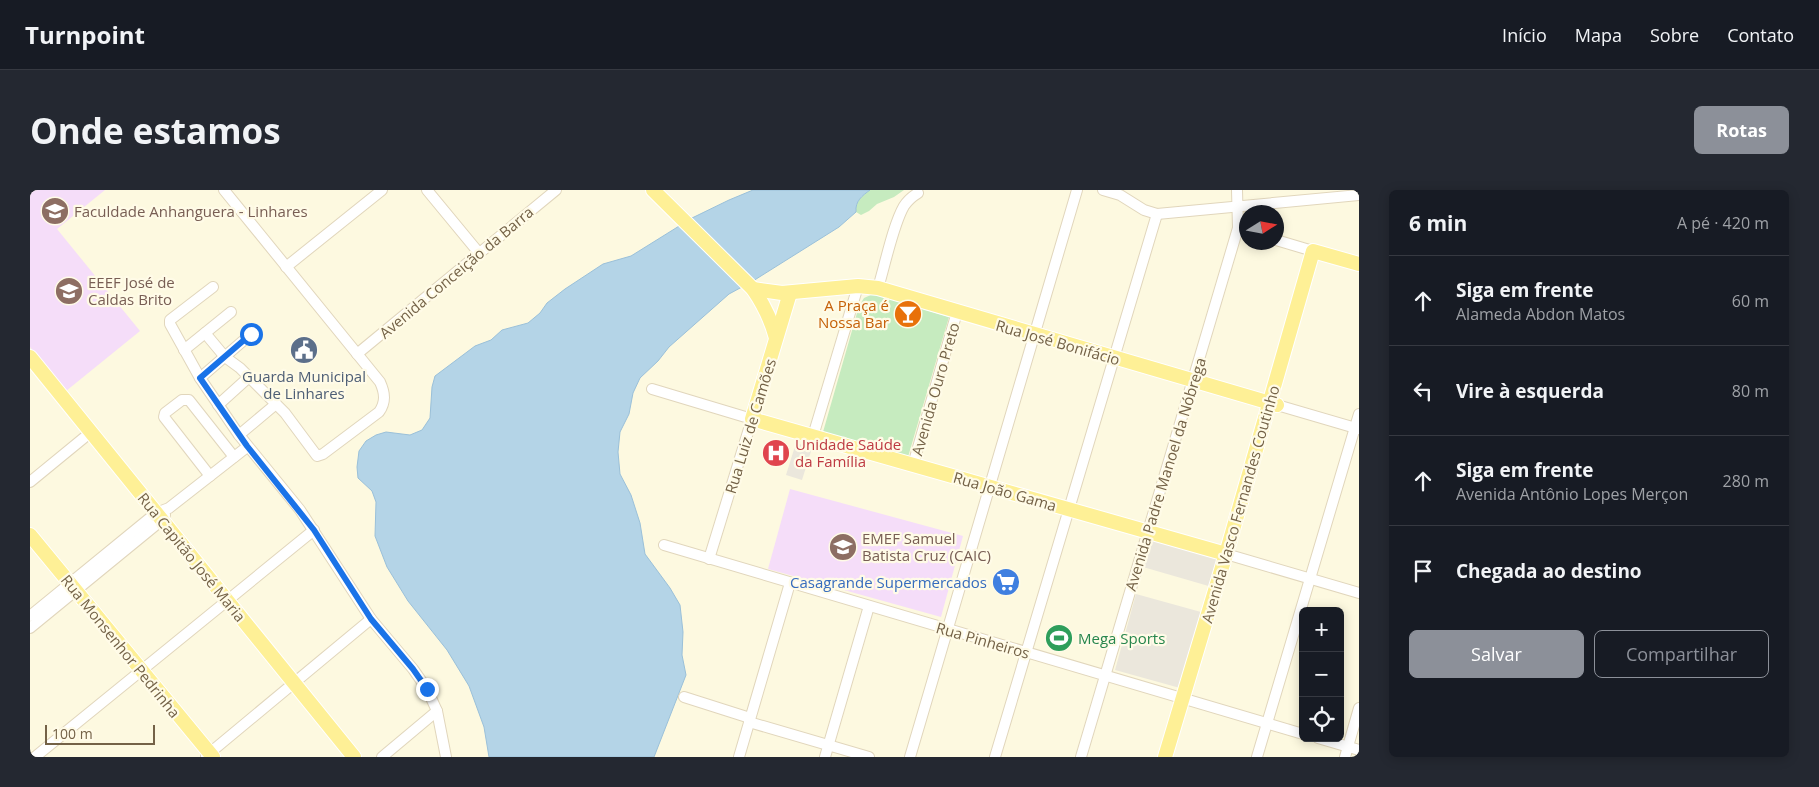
<!DOCTYPE html>
<html lang="pt">
<meta charset="utf-8">
<style>
body{margin:0;font-family:"Open Sans",sans-serif;background:#242831;color:#f1f3f6}
.controls{position:absolute;right:15px;bottom:15px;display:grid;overflow:hidden;border-radius:8px;box-shadow:0 2px 12px #0003}
.controls button{width:45px;height:45px;display:grid;place-items:center;padding:0;border:0;border-bottom:1px solid #363941;background:#171b24;color:#f1f3f6;font:25px sans-serif}
.compass{position:absolute;left:1209px;top:15px;width:45px;height:45px;border-radius:50%;background:#171b24;box-shadow:0 2px 12px #0003;rotate:79deg}
.scale{position:absolute;left:15px;bottom:12px;width:110px;box-sizing:border-box;padding-left:5px;border:2px solid #746247;border-top:0;font-size:14px;line-height:18px;white-space:nowrap;color:#746247;-webkit-text-stroke:4px #fffbe7;paint-order:stroke}
.stop{position:absolute;width:15px;height:15px;margin:-11px;border:4px solid #1a73e8;border-radius:50%;background:#fff}
.stop.end{background:#1a73e8;border-color:#fff;box-shadow:0 1px 5px #0008}
.list{margin:0;padding:0;list-style:none}
h2{display:flex;justify-content:space-between;align-items:center;height:65px;margin:0;padding:0 20px;font-size:21px}
h2 small{font-size:16px;font-weight:400;color:#9ea1a6}
.list li{display:grid;grid-template-columns:32px 1fr auto;gap:15px;align-items:center;box-sizing:border-box;height:90px;padding:0 20px;border-top:1px solid #363941}
.list b{display:block;font-size:19px;white-space:nowrap}
.list p{margin:0;font-size:16px;white-space:nowrap;color:#9ea1a6}
.list em{font-size:16px;font-style:normal;color:#9ea1a6}
.actions{display:flex;gap:10px;padding:15px 20px}
.actions a{flex:1;padding:11px 0;border:1px solid #8c9099;border-radius:8px;text-align:center;font-size:18px;color:#8c9099}
.actions .main{background:#8c9099;color:#fff}
.icon{flex:none;width:28px;height:28px;fill:none;stroke:currentColor;stroke-width:2;stroke-linecap:round;stroke-linejoin:round}
.map{position:relative;flex:none;width:1329px;height:567px;overflow:hidden;border-radius:8px}
header{display:flex;align-items:center;gap:30px;box-sizing:border-box;height:70px;padding:0 25px;background:#171b24;border-bottom:1px solid #363941}
header strong{font-size:24px}
nav{display:flex;gap:28px;margin-inline-start:auto;font-size:18px}
.intro{display:flex;align-items:center;justify-content:space-between;box-sizing:border-box;height:120px;padding:0 30px}
h1{margin:0;font-size:35px}
.button{padding:12px 22px;border-radius:8px;background:#8c9099;color:#fff;font-size:18px;font-weight:700}
main{display:flex;gap:30px;padding:0 30px}
aside{flex:1;background:#171b24;border-radius:8px;box-shadow:0 2px 12px #0003}
.map>svg:first-child{display:block}
.industrial{fill:#ebe7dc}
.education{fill:#f5ddf9}
.green{fill:#c6ebbf}
.water{fill:#b4d4e7;stroke:#9ac0d9}
.lines{fill:none;stroke-linecap:round;stroke-linejoin:round}
.minor-casing{stroke:#e1d6bc;stroke-width:12}
.major-casing{stroke:#fff;stroke-width:16}
.minor{stroke:#fff;stroke-width:10}
.major{stroke:#fef096;stroke-width:14}
.route{stroke:#1a73e8;stroke-width:6}
.labels{text-anchor:middle;dominant-baseline:central;stroke-width:4.5;stroke-linejoin:round;paint-order:stroke}
.education-label{font-size:15px;fill:#785e54;stroke:#fffbe7;text-anchor:start}
.street-label{font-size:15px;fill:#746247;stroke:#fffbe7}
.food-label{font-size:15px;fill:#c56008;stroke:#fffbe7;text-anchor:end}
.service-label{font-size:15px;fill:#4e5e75;stroke:#fffbe7}
.health-label{font-size:15px;fill:#be3a42;stroke:#fffbe7;text-anchor:start}
.shop-label{font-size:15px;fill:#366cbe;stroke:#fffbe7;text-anchor:end}
.leisure-label{font-size:15px;fill:#27864d;stroke:#fffbe7;text-anchor:start}
</style>
<header>
<strong>Turnpoint</strong>
<nav><a>Início</a><a>Mapa</a><a>Sobre</a><a>Contato</a></nav>
</header>
<div class="intro"><h1>Onde estamos</h1><a class="button">Rotas</a></div>
<main>
<div class="map">
<svg width="1329" height="567" viewBox="0 0 1329 567">
<rect width="100%" height="100%" fill="#fdf9e0"/>
<g class="industrial">
<path d="M 766,253 L 782,258 L 772,290 L 756,285 Z"/>
<path d="M 1121,350 L 1189,370 L 1182,397 L 1113,377 Z"/>
<path d="M 1106,404 L 1171,422 L 1150,498 L 1085,480 Z"/>
</g>
<g class="education">
<path d="M 0,0 L 75,0 L 27,39 L 110,141 L 36,201 L 0,157 Z"/>
<path d="M 760,299 L 933,346 L 911,427 L 738,379 Z"/>
</g>
<g class="green">
<path d="M 840,0 L 874,0 L 864,7 L 847,14 L 839,21 L 831,25 L 826,22 C 825,11 832,6 840,0 Z"/>
<path d="M 843,104 L 919,127 L 878,267 L 793,242 L 829,116 L 834,108 Z"/>
</g>
<path class="water" d="M 723,0 L 840,0 C 832,6 825,11 826,22 L 809,37 L 723,91 L 699,104 L 639,157 L 628,171 L 610,188 L 603,203 L 599,224 L 590,242 L 588,262 L 590,284 L 601,305 L 610,333 L 615,364 L 640,398 L 650,415 L 653,442 L 652,465 L 656,485 L 624,567 L 459,567 L 454,537 L 439,496 L 417,460 L 378,411 L 357,377 L 345,346 L 346,312 L 342,301 L 328,288 L 327,277 L 329,261 L 336,251 L 346,245 L 356,242 L 380,245 L 392,240 L 400,228 L 402,197 L 405,186 L 445,156 L 461,150 L 472,140 L 498,133 L 510,123 L 517,113 L 535,99 L 573,74 L 601,66 L 662,28 L 699,10 Z"/>
<g class="lines">
<defs>
<g id="minor">
<path d="M 397,0 L 449,63"/>
<path d="M 1073,0 L 1090,5 L 1114,20 L 1127,24 L 1329,5"/>
<path d="M 1246,50 L 1283,61"/>
<path d="M 256,77 L 352,0"/>
<path d="M 183,97 L 140,130 L 140,134 L 170,188 L 209,245 L 270,320 L 341,429 L 383,479 L 397,499 L 407,521 L 416,567"/>
<path d="M 848,98 C 855,75 863,35 874,16 C 878,10 883,6 888,3"/>
<path d="M 175,143 L 195,167 L 210,178 L 255,223 L 287,266 L 293,264 L 349,222 C 356,212 355,203 350,192 L 194,0"/>
<path d="M 154,160 L 201,122"/>
<path d="M 327,164 L 526,0"/>
<path d="M 170,188 L 221,144"/>
<path d="M 622,199 L 722,229 L 679,369"/>
<path d="M 188,215 L 219,187"/>
<path d="M 1247,215 L 1329,239"/>
<path d="M 209,245 L 246,214"/>
<path d="M 783,246 L 828,96"/>
<path d="M 883,275 L 927,122"/>
<path d="M 180,286 L 134,227 L 135,223 L 152,210 L 159,210 L 204,267"/>
<path d="M 0,292 L 61,242"/>
<path d="M 634,355 L 1273,544"/>
<path d="M 1196,364 L 1329,403"/>
<path d="M 0,426 L 126,323 L 139,318 L 217,257"/>
<path d="M 0,438 L 132,330 L 135,325"/>
<path d="M 654,507 L 720,528"/>
<path d="M 719,532 L 839,567"/>
<path d="M 1288,548 L 1329,560"/>
<path d="M 176,566 L 341,429"/>
<path d="M 5,567 L 284,340"/>
<path d="M 352,567 L 407,521"/>
<path d="M 709,567 L 760,393"/>
<path d="M 795,567 L 839,416"/>
<path d="M 880,567 L 1047,0"/>
<path d="M 965,567 L 1127,24"/>
<path d="M 1051,567 L 1208,38 L 1207,0"/>
<path d="M 1227,567 L 1329,224"/>
<path d="M 1315,567 L 1329,518"/>
</g>
<g id="major">
<path d="M 623,0 L 723,99 C 734,115 741,129 746,148"/>
<path d="M 723,99 L 752,103 L 828,96 L 848,98 L 1247,215"/>
<path d="M 760,103 L 722,229 L 1196,364"/>
<path d="M 0,167 L 324,567"/>
<path d="M 0,345 L 183,567"/>
<path d="M 1135,567 L 1196,364 L 1283,61 L 1329,74"/>
</g>
</defs>
<use href="#minor" class="minor-casing"/>
<use href="#major" class="major-casing"/>
<use href="#minor" class="minor"/>
<use href="#major" class="major"/>
</g>
<g class="lines">
<path class="route" d="M 221,144 L 170,188 L 217,256 L 284,340 L 341,429 L 383,479 L 397,499"/>
</g>
<defs>
<symbol id="university-disc" viewBox="-11 -11 22 22"><circle r="9.5" fill="#8d6e63" stroke="#fffbe7"/><path d="M0-5L7-2L0 1L-7-2ZM-4 1L0 2.5L4 1V4Q0 6-4 4Z" fill="#fff"/></symbol>
<symbol id="school-disc" viewBox="-11 -11 22 22"><circle r="9.5" fill="#8d6e63" stroke="#fffbe7"/><path d="M0-5L7-2L0 1L-7-2ZM-4 1L0 2.5L4 1V4Q0 6-4 4Z" fill="#fff"/></symbol>
<symbol id="bar-disc" viewBox="-11 -11 22 22"><circle r="9.5" fill="#e8710a" stroke="#fffbe7"/><path d="M-6-5H6L.8 .8V4.5H3.5V6h-7V4.5H-.8V.8Z" fill="#fff"/></symbol>
<symbol id="civic-disc" viewBox="-11 -11 22 22"><circle r="9.5" fill="#5c6f8a" stroke="#fffbe7"/><path d="M-.6-6.5H3V-4.5H.6V-3L4-1V1h2V6H-6V1h2V-1L-.6-3ZM-1.2 2.5V6h2.4V2.5Z" fill="#fff"/></symbol>
<symbol id="hospital-disc" viewBox="-11 -11 22 22"><circle r="9.5" fill="#e0444e" stroke="#fffbe7"/><path d="M-5-5h3v3.5h4V-5h3V5h-3V1.5h-4V5h-3Z" fill="#fff"/></symbol>
<symbol id="supermarket-disc" viewBox="-11 -11 22 22"><circle r="9.5" fill="#3f7fe0" stroke="#fffbe7"/><path d="M-6-5.5h2.5l.6 2H6L4.5 2H-2.5L-4.4-4H-6ZM-1.5 3.2a1.3 1.3 0 1 0 .1 0ZM3 3.2a1.3 1.3 0 1 0 .1 0Z" fill="#fff"/></symbol>
<symbol id="stadium-disc" viewBox="-11 -11 22 22"><circle r="9.5" fill="#2e9e5b" stroke="#fffbe7"/><path d="M0-5a6.5 5 0 1 0 0 10a6.5 5 0 1 0 0-10ZM-3.5-1.8h7v3.6h-7Z" fill="#fff"/></symbol>
</defs>
<g fill-rule="evenodd">
<use href="#university-disc" x="9" y="5" width="32" height="32"/>
<use href="#school-disc" x="23" y="85" width="32" height="32"/>
<use href="#bar-disc" x="862" y="108" width="32" height="32"/>
<use href="#civic-disc" x="258" y="144" width="32" height="32"/>
<use href="#hospital-disc" x="730" y="247" width="32" height="32"/>
<use href="#school-disc" x="797" y="341" width="32" height="32"/>
<use href="#supermarket-disc" x="960" y="376" width="32" height="32"/>
<use href="#stadium-disc" x="1013" y="432" width="32" height="32"/>
</g>
<g class="labels">
<g class="education-label">
<text x="44" y="21">Faculdade Anhanguera - Linhares</text>
<text x="58" y="92">EEEF José de<tspan x="58" dy="17">Caldas Brito</tspan></text>
<text x="832" y="348">EMEF Samuel<tspan x="832" dy="17">Batista Cruz (CAIC)</tspan></text>
</g>
<g class="street-label">
<text transform="translate(426 82) rotate(-40)">Avenida Conceição da Barra</text>
<text transform="translate(1028 152) rotate(16)">Rua José Bonifácio</text>
<text transform="translate(905 199) rotate(-74)">Avenida Ouro Preto</text>
<text transform="translate(720 236) rotate(-73)">Rua Luiz de Camões</text>
<text transform="translate(1135 284) rotate(-73)">Avenida Padre Manoel da Nóbrega</text>
<text transform="translate(975 301) rotate(16)">Rua João Gama</text>
<text transform="translate(1210 314) rotate(-74)">Avenida Vasco Fernandes Coutinho</text>
<text transform="translate(162 367) rotate(51)">Rua Capitão José Maria</text>
<text transform="translate(953 450) rotate(16)">Rua Pinheiros</text>
<text transform="translate(91 456) rotate(51)">Rua Monsenhor Pedrinha</text>
</g>
<g class="food-label">
<text x="859" y="115">A Praça é<tspan x="859" dy="17">Nossa Bar</tspan></text>
</g>
<g class="service-label">
<text x="274" y="186">Guarda Municipal<tspan x="274" dy="17">de Linhares</tspan></text>
</g>
<g class="health-label">
<text x="765" y="254">Unidade Saúde<tspan x="765" dy="17">da Família</tspan></text>
</g>
<g class="shop-label">
<text x="957" y="392">Casagrande Supermercados</text>
</g>
<g class="leisure-label">
<text x="1048" y="448">Mega Sports</text>
</g>
</g>
</svg>
<div class="controls">
<button>+</button>
<button>−</button>
<button><svg class="icon" aria-label="locate" viewBox="0 0 24 24"><circle cx="12" cy="12" r="6"/><path d="M12 2v4M12 18v4M2 12h4M18 12h4"/></svg></button>
</div>
<svg class="compass" viewBox="-18 -18 36 36"><path d="M0-13l5 13h-10z" fill="#e53935"/><path d="M0 13l5-13h-10z" fill="#9ea1a6"/></svg>
<div class="scale">100 m</div>
<div class="stop" style="left:221px;top:144px"></div>
<div class="stop end" style="left:397px;top:499px"></div>
</div>
<aside>
<h2>6 min<small>A pé · 420 m</small></h2>
<ul class="list">
<li><svg class="icon" aria-label="ahead" viewBox="0 0 24 24"><path d="M12 20V5M6 11l6-6 6 6"/></svg><div><b>Siga em frente</b><p>Alameda Abdon Matos</p></div><em>60 m</em></li>
<li><svg class="icon" aria-label="left" viewBox="0 0 24 24"><path d="M17 20v-9H6M10 6l-5 5 5 5"/></svg><div><b>Vire à esquerda</b></div><em>80 m</em></li>
<li><svg class="icon" aria-label="ahead" viewBox="0 0 24 24"><path d="M12 20V5M6 11l6-6 6 6"/></svg><div><b>Siga em frente</b><p>Avenida Antônio Lopes Merçon</p></div><em>280 m</em></li>
<li><svg class="icon" aria-label="arrive" viewBox="0 0 24 24"><path d="M6 21V4h12l-3 4 3 4H6"/></svg><div><b>Chegada ao destino</b></div></li>
</ul>
<div class="actions"><a class="main">Salvar</a><a>Compartilhar</a></div>
</aside>
</main>
